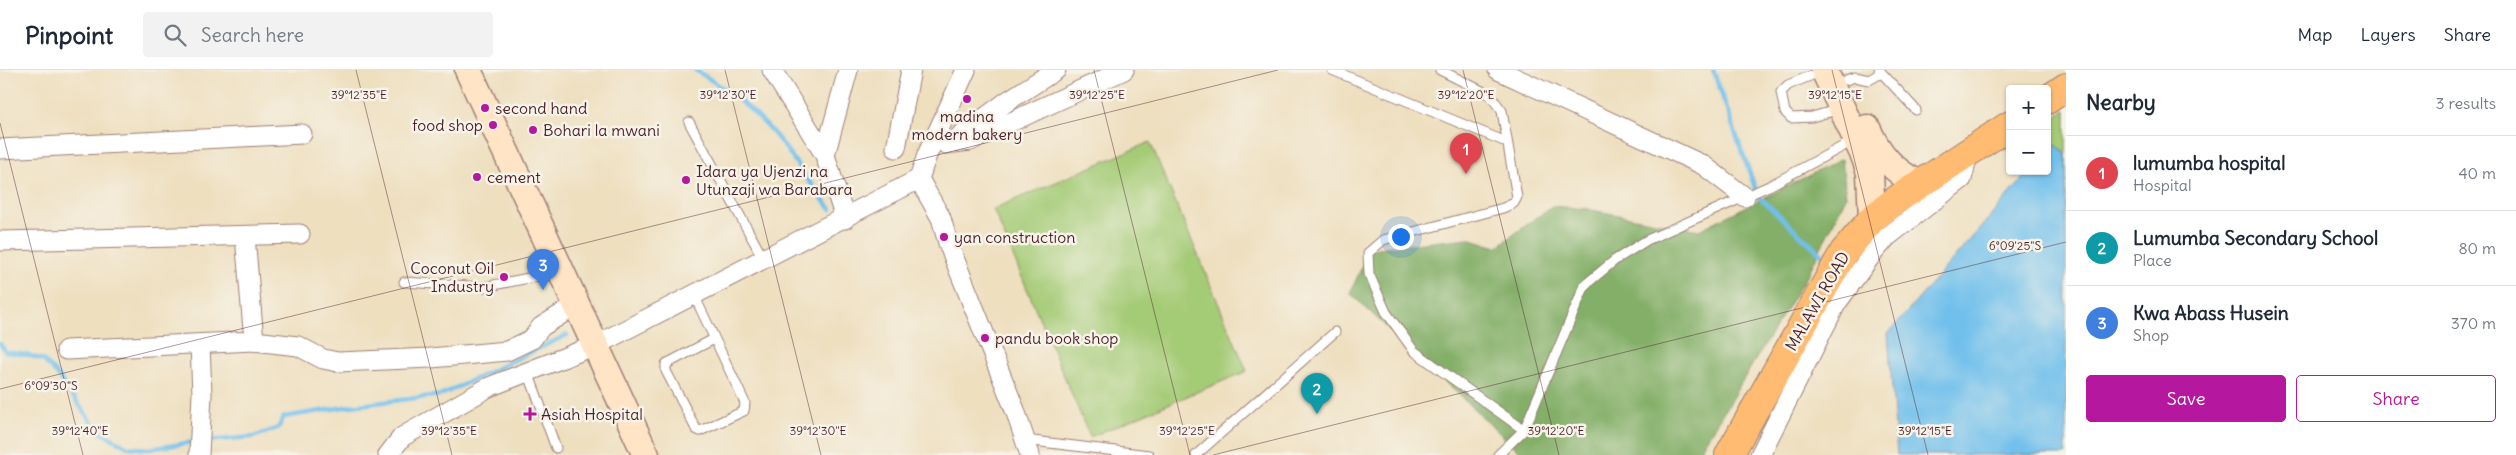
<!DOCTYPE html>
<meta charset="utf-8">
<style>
body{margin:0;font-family:Delius,sans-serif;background:#f2f2f3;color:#1f2937}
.controls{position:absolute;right:15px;top:15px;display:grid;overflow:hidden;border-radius:5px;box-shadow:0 1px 4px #0004}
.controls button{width:45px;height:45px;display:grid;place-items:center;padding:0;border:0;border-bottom:1px solid #e0e1e3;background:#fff;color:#1f2937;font:25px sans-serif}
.you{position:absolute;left:1400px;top:166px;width:18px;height:18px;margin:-12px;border:4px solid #fff;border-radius:50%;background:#1a73e8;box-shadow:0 0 0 8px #1a73e833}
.badge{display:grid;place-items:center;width:32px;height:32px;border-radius:50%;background:#b5179e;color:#fff;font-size:16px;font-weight:700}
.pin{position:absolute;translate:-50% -41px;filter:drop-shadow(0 1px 2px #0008)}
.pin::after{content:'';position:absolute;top:26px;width:18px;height:15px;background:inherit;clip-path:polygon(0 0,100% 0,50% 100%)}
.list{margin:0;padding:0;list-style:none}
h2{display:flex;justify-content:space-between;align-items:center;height:65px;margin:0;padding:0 20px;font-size:21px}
h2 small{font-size:16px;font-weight:400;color:#747a83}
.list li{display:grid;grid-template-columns:32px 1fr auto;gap:15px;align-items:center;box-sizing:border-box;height:75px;padding:0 20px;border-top:1px solid #e0e1e3}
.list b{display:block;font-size:19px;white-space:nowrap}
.list p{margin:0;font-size:16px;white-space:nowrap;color:#747a83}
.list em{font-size:16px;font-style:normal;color:#747a83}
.actions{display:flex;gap:10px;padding:15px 20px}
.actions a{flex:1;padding:11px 0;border:1px solid #b5179e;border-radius:5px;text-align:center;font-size:18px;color:#b5179e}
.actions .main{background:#b5179e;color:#fff}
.icon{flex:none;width:28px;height:28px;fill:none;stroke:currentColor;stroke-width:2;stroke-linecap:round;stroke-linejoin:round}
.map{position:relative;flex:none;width:2066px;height:385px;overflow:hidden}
header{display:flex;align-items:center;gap:30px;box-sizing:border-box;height:70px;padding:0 25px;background:#fff;border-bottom:1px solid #e0e1e3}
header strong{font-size:24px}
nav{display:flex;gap:28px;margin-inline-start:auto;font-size:18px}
.search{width:350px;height:45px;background:#f2f2f3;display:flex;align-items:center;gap:12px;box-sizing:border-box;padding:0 18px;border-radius:5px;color:#747a83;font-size:19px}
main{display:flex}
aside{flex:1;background:#fff}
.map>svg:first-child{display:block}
.green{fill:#a4cb76;stroke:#777550}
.forest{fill:#83af67;stroke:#666749}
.water{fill:#71c0ec;stroke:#5e708c}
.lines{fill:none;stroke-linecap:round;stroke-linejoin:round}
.stream{stroke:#71c0ec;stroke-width:4.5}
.lane-casing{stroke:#9c7f75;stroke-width:11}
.street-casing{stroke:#9c7f75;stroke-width:21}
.secondary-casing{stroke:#9c7f75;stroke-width:29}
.primary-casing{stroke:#9c7f75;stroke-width:30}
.lane{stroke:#fff;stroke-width:9}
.street{stroke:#fff;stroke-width:19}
.secondary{stroke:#ffe4c6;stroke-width:26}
.primary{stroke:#febb71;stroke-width:28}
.ticks{fill:none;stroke:#4a1f2b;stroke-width:1;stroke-opacity:0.45}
.poi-dot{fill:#b5179e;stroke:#f7f3e8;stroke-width:2}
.labels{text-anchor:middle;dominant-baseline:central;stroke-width:5;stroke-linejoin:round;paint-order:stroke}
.poi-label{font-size:16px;fill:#4a1f2b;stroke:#f7f3e8;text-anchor:start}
.street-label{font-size:16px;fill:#4a1f2b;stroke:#f7f3e8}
.ticks-label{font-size:12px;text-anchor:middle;fill:#4a1f2b;stroke:#f7f3e8;stroke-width:5;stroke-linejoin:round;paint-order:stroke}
</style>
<header>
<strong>Pinpoint</strong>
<div class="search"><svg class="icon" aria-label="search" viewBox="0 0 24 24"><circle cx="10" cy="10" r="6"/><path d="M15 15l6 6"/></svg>Search here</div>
<nav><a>Map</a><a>Layers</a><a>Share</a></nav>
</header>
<main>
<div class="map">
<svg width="2066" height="385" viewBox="0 0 2066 385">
<rect width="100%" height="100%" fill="#f7f3e8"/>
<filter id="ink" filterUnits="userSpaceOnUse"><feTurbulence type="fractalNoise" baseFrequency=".02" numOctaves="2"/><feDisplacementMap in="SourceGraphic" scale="10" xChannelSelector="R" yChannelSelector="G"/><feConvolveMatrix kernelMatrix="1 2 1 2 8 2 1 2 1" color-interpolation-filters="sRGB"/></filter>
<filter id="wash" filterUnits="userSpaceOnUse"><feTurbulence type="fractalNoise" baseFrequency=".0096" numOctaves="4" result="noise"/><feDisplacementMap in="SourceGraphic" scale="20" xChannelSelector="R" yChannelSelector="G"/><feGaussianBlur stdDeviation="1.12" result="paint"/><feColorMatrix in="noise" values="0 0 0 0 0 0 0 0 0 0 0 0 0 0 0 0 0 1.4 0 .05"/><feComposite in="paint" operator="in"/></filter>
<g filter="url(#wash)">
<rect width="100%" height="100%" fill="#eedfbf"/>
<g class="green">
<path d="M 2066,40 L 2066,127 L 2047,101 L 2047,52 Z"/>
<path d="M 1150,72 L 1247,301 L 1090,367 L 993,139 Z"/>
</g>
<path class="forest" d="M 1842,89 L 1846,127 L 1809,202 L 1697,385 L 1523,385 L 1350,223 L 1370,179 L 1468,168 L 1497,177 L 1552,136 L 1586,139 L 1699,160 Z"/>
<path class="water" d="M 2054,73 L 2066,84 L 2066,385 L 1897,385 L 1888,264 L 2030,101 L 2047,101 L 2047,80 Z"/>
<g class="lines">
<g class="stream">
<path d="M 695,0 C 729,20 759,43 783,75 C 799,96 813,119 831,139"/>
<path d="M 1713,0 L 1758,126 L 1829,191"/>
<path d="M 0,274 L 6,282 L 28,285 L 43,290 L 56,303 L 98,361 L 128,377 L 149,379 L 194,372"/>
<path d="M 204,371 L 253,367 L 278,358 L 284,347 L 351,336 L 441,325 L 567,265"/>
</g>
</g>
</g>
<g filter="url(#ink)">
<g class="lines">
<defs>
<g id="lane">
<path d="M 1332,0 L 1506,72"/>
<path d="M 1440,0 L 1490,25 L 1502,41 L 1517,127 L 1514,133 L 1503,138 L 1383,170 L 1368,183 L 1369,204 L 1386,242 L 1414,281 L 1524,360"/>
<path d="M 1879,0 L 1916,40"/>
<path d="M 1822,1 L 1788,15 L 1781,22 L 1785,42 L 1791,48 L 1812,47 L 1840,39"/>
<path d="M 1846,10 L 1855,7 L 1869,10 L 1881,3"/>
<path d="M 689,52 L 764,190"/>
<path d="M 404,212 L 484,217 L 558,202"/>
<path d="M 694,225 L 745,333 L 744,341 L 700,361 L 696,359 L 666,301 L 666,294 L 714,269"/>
<path d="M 528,302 L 556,378"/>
<path d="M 1025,370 L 1149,385"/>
<path d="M 1196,385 L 1335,262"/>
<path d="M 1498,385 L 1524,360 L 1585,215 L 1615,190 L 1647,170 L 1769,116 L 1853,71"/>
</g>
<g id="street">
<path d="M 772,0 L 825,85 L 845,149"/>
<path d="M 1498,0 L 1703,95 L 1745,127"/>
<path d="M 960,66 L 1009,30 L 1056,0"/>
<path d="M 946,74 L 970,71 L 1124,0"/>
<path d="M 896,78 L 911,0"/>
<path d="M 0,79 L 302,64"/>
<path d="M 825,85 L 848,0"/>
<path d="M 919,109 L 941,148 L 948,173 L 1015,340 L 1030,385"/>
<path d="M 245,166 L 254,271"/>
<path d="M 0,171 L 300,164"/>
<path d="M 66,280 L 254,271 L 298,276 L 323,289 L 338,292 L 431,288 L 507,281 L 532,269 L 541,257 L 576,235"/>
<path d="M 199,385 L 202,324 L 200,274"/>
<path d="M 388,385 L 402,367 L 489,317 L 596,275 L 919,109 L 927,85 L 966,0"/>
<path d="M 1760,385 L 1836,234 L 1873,183 L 1887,167 L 1962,109 L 1969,81"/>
</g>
<g id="secondary">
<path d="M 468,0 L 646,385"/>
<path d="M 1824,0 L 1865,88 L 1870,103 L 1872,149"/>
<path d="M 1867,58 C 1878,83 1893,102 1918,113"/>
</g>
<g id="primary">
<path d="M 2047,30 L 2066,17"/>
<path d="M 1729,385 L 1844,182 L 1872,149 L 1896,130 L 2010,55"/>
</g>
</defs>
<use href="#lane" class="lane-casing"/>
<use href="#street" class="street-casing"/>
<use href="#secondary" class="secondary-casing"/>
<use href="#primary" class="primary-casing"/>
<use href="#lane" class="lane"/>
<use href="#street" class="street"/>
<use href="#secondary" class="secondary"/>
<use href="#primary" class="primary"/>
</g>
</g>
<path class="ticks" d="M 356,0 L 452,385M 725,0 L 821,385M 1094,0 L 1190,385M 1463,0 L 1559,385M 1832,0 L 1928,385M 0,53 L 83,385M 0,319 L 1278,0M 1213,385 L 2066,172"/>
<g class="poi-dot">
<circle cx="967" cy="29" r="5"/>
<circle cx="485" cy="38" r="5"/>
<circle cx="493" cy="55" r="5"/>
<circle cx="533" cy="60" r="5"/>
<circle cx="477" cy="107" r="5"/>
<circle cx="686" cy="110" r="5"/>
<circle cx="944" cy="167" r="5"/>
<circle cx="504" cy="207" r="5"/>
<circle cx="985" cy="268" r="5"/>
<path d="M527.5 336.5h5v5h5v5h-5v5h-5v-5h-5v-5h5z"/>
</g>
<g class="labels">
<g class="poi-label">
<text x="495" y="38">second hand</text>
<text x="967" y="46" text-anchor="middle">madina<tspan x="967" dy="18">modern bakery</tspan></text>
<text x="483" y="55" text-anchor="end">food shop</text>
<text x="543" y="60">Bohari la mwani</text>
<text x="696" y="101">Idara ya Ujenzi na<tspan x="696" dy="18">Utunzaji wa Barabara</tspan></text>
<text x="487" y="107">cement</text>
<text x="954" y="167">yan construction</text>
<text x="494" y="198" text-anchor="end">Coconut Oil<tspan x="494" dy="18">Industry</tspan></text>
<text x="995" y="268">pandu book shop</text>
<text x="541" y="344">Asiah Hospital</text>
</g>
<g class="street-label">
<text transform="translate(1817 231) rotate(-60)">MALAWI ROAD</text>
</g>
</g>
<g class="ticks-label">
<text x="1835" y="29">39°12'15"E</text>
<text x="359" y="29">39°12'35"E</text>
<text x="728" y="29">39°12'30"E</text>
<text x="1097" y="29">39°12'25"E</text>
<text x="1466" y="29">39°12'20"E</text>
<text x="2015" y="180">6°09'25"S</text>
<text x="51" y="320">6°09'30"S</text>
<text x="80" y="365">39°12'40"E</text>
<text x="449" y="365">39°12'35"E</text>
<text x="818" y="365">39°12'30"E</text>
<text x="1187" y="365">39°12'25"E</text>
<text x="1556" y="365">39°12'20"E</text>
<text x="1925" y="365">39°12'15"E</text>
</g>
</svg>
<div class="controls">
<button>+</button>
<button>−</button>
</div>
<div class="you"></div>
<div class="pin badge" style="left:1466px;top:104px;background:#e0444e">1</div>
<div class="pin badge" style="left:1317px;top:344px;background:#0f9aa8">2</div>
<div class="pin badge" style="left:543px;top:220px;background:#3f7fe0">3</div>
</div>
<aside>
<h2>Nearby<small>3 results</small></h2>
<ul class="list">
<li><span class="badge" style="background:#e0444e">1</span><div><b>lumumba hospital</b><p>Hospital</p></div><em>40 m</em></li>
<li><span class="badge" style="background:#0f9aa8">2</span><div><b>Lumumba Secondary School</b><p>Place</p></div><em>80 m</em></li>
<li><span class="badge" style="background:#3f7fe0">3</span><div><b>Kwa Abass Husein</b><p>Shop</p></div><em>370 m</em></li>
</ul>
<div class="actions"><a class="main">Save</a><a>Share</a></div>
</aside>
</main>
